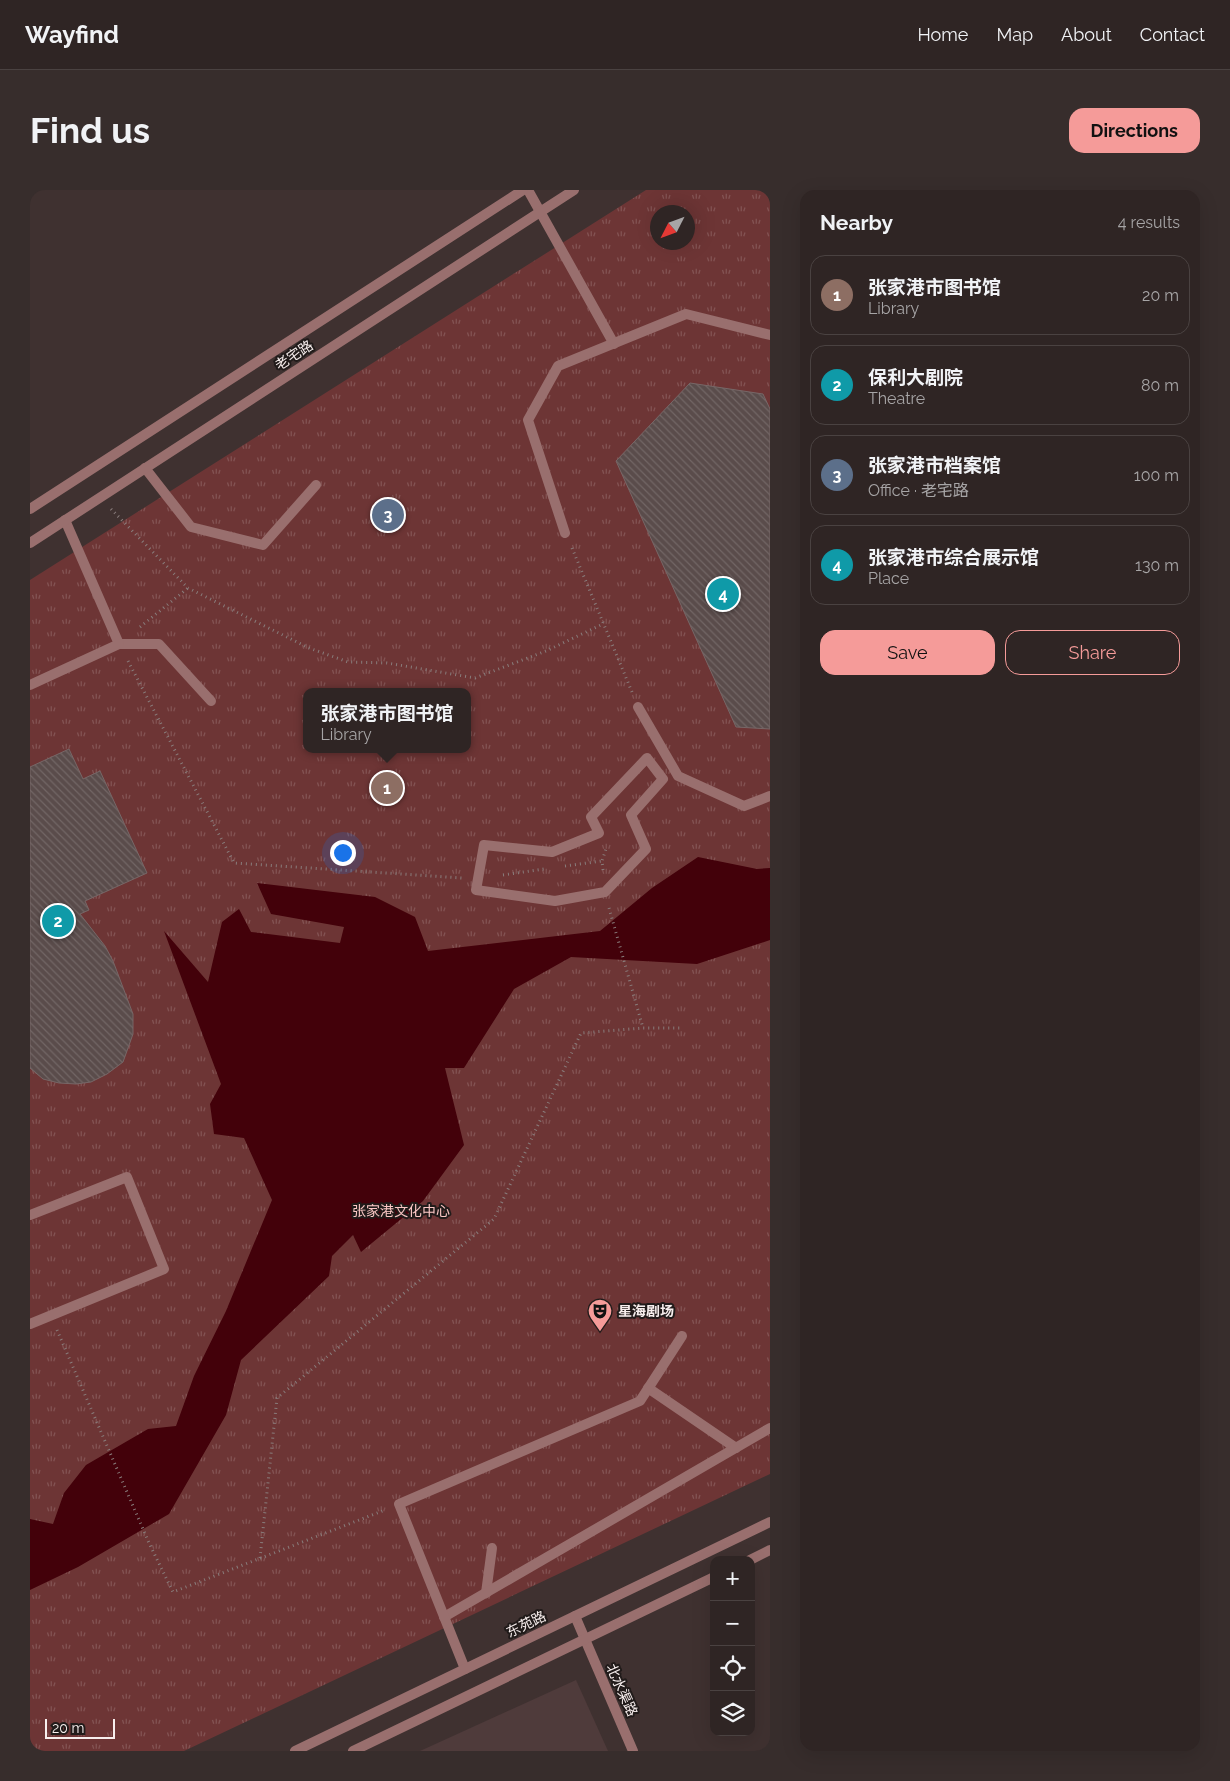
<!DOCTYPE html>
<meta charset="utf-8">
<style>
body{margin:0;font-family:Raleway,"Noto Sans SC",sans-serif;background:#372d2c;color:#f1f3f6}
.controls{position:absolute;right:15px;bottom:15px;display:grid;overflow:hidden;border-radius:10px;box-shadow:0 5px 20px #0002}
.controls button{width:45px;height:45px;display:grid;place-items:center;padding:0;border:0;border-bottom:1px solid #4a4241;background:#2f2524;color:#f1f3f6;font:25px sans-serif}
.compass{position:absolute;left:620px;top:15px;width:45px;height:45px;border-radius:50%;background:#2f2524;box-shadow:0 5px 20px #0002;rotate:228deg}
.scale{position:absolute;left:15px;bottom:12px;width:70px;box-sizing:border-box;padding-left:5px;border:2px solid #f7eeed;border-top:0;font-size:14px;line-height:18px;white-space:nowrap;color:#f7eeed;-webkit-text-stroke:4px #211b1a;paint-order:stroke}
.you{position:absolute;left:312px;top:662px;width:18px;height:18px;margin:-12px;border:4px solid #fff;border-radius:50%;background:#1a73e8;box-shadow:0 0 0 8px #1a73e833}
.badge{display:grid;place-items:center;width:32px;height:32px;border-radius:50%;background:#f59b99;color:#fff;font-size:16px;font-weight:700}
.pin{position:absolute;translate:-50% -50%;border:2px solid #fff;box-shadow:0 1px 5px #0006}
.popup{position:absolute;left:273px;top:498px;width:168px;height:65px;box-sizing:border-box;display:grid;place-content:center;border-radius:10px;background:#2f2524;filter:drop-shadow(0 1px 4px #0005);font-size:16px;white-space:nowrap;color:#a7a5a6}
.popup b{font-size:19px;color:#f1f3f6}
.popup::after{content:'';position:absolute;left:50%;top:100%;margin-left:-10px;border:10px solid transparent;border-top-color:#2f2524}
.list{margin:0;padding:0;list-style:none}
h2{display:flex;justify-content:space-between;align-items:center;height:65px;margin:0;padding:0 20px;font-size:21px}
h2 small{font-size:16px;font-weight:400;color:#a7a5a6}
.list li{display:grid;grid-template-columns:32px 1fr auto;gap:15px;align-items:center;box-sizing:border-box;height:80px;margin:0 10px 10px;padding:0 10px;border:1px solid #4a4241;border-radius:15px}
.list b{display:block;font-size:19px;white-space:nowrap}
.list p{margin:0;font-size:16px;white-space:nowrap;color:#a7a5a6}
.list em{font-size:16px;font-style:normal;color:#a7a5a6}
.actions{display:flex;gap:10px;padding:15px 20px}
.actions a{flex:1;padding:11px 0;border:1px solid #f59b99;border-radius:15px;text-align:center;font-size:18px;color:#f59b99}
.actions .main{background:#f59b99;color:#111}
.icon{flex:none;width:28px;height:28px;fill:none;stroke:currentColor;stroke-width:2;stroke-linecap:round;stroke-linejoin:round}
.map{position:relative;flex:none;width:740px;height:1561px;overflow:hidden;border-radius:15px}
header{display:flex;align-items:center;gap:30px;box-sizing:border-box;height:70px;padding:0 25px;background:#2f2524;border-bottom:1px solid #4a4241}
header strong{font-size:24px}
nav{display:flex;gap:28px;margin-inline-start:auto;font-size:18px}
.intro{display:flex;align-items:center;justify-content:space-between;box-sizing:border-box;height:120px;padding:0 30px}
h1{margin:0;font-size:35px}
.button{padding:12px 22px;border-radius:15px;background:#f59b99;color:#111;font-size:18px;font-weight:700}
main{display:flex;gap:30px;padding:0 30px}
aside{flex:1;background:#2f2524;border-radius:15px;box-shadow:0 5px 20px #0002}
.map>svg:first-child{display:block}
.built{fill:#4f3b3b}
.park{fill:url(#park-tufts);fill-rule:evenodd}
.water{fill:#43010a}
.building{fill:url(#building-back-hatch);stroke:#776767}
.lines{fill:none;stroke-linecap:round;stroke-linejoin:round}
.path{stroke:#897d7c;stroke-width:3;stroke-dasharray:1 4;stroke-linecap:butt}
.service{stroke:#996f6e;stroke-width:10}
.pedestrian{stroke:#996f6e;stroke-width:10}
.minor{stroke:#996f6e;stroke-width:10}
.tertiary{stroke:#996f6e;stroke-width:10}
.labels{text-anchor:middle;dominant-baseline:central;stroke-width:4;stroke-linejoin:round;paint-order:stroke}
.street-label{font-size:14px;fill:#f7eeed;stroke:#211b1a}
.park-label{font-size:14px;fill:#fbc7c5;stroke:#211b1a}
.poi-label{font-size:14px;font-weight:bold;fill:#f7eeed;stroke:#211b1a;text-anchor:start}
</style>
<header>
<strong>Wayfind</strong>
<nav><a>Home</a><a>Map</a><a>About</a><a>Contact</a></nav>
</header>
<div class="intro"><h1>Find us</h1><a class="button">Directions</a></div>
<main>
<div class="map">
<svg width="740" height="1561" viewBox="0 0 740 1561">
<defs>
<pattern id="park-tufts" width="24" height="20" patternUnits="userSpaceOnUse" patternTransform="scale(1.25)"><rect width="24" height="20" fill="#6d3535"/><path d="M3 7l-1-3M5 7V3M7 7l1-3M15 17l-1-3M17 17v-4M19 17l1-3" fill="none" stroke="#835353"/></pattern>
<pattern id="building-back-hatch" width="6" height="6" patternUnits="userSpaceOnUse" patternTransform="scale(1.25)"><rect width="6" height="6" fill="#5a4c4b"/><path d="M-1 5l2 2M0 0l6 6M5-1l2 2" fill="none" stroke="#726665"/></pattern>
</defs>
<rect width="100%" height="100%" fill="#3f3130"/>
<path class="built" d="M 546,1490 L 578,1561 L 390,1561 Z"/>
<path class="park" d="M 616,0 L 740,0 L 740,1284 L 154,1561 L 0,1561 L 0,390 ZM 628,22 L 658,22 L 658,52 L 628,52 ZM 277,502 L 437,502 L 437,559 L 277,559 Z"/>
<path class="water" d="M 668,667 L 727,679 L 740,678 L 740,750 L 667,774 L 541,767 L 484,799 L 434,878 L 415,878 L 434,955 L 393,1011 L 331,1062 L 323,1045 L 302,1066 L 299,1086 L 211,1170 L 196,1225 L 139,1324 L 48,1377 L 0,1400 L 0,1329 L 23,1334 L 34,1303 L 56,1275 L 118,1239 L 146,1236 L 164,1186 L 196,1121 L 242,1010 L 214,948 L 184,944 L 180,914 L 191,894 L 134,741 L 178,792 L 192,732 L 209,719 L 221,742 L 310,753 L 314,737 L 241,724 L 227,693 L 345,707 L 385,727 L 398,761 L 570,741 L 622,698 Z"/>
<g class="building">
<path d="M 660,193 L 733,204 L 740,219 L 740,539 L 706,537 L 586,271 Z"/>
<path d="M 39,559 L 53,589 L 70,581 L 117,683 L 55,711 L 59,720 L 50,724 L 75,756 L 83,771 L 103,824 L 103,844 L 93,872 L 77,884 L 61,892 L 46,894 L 29,893 L 13,889 L 0,878 L 0,577 Z"/>
</g>
<g class="lines">
<g class="path">
<path d="M 81,319 L 158,398 L 279,458 L 318,472 L 357,473 L 445,488 L 516,461 L 573,434"/>
<path d="M 542,358 L 602,502"/>
<path d="M 110,437 L 158,398"/>
<path d="M 98,471 L 204,673 L 432,688"/>
<path d="M 535,676 L 572,671"/>
<path d="M 573,680 L 572,671 L 576,659"/>
<path d="M 473,685 L 514,679"/>
<path d="M 579,718 L 613,838"/>
<path d="M 27,1140 L 119,1353 L 143,1402 L 355,1320"/>
<path d="M 230,1368 L 247,1208 L 464,1029 L 551,843 L 613,838 L 652,838"/>
</g>
<g class="service">
<path d="M 115,278 L 161,337 L 233,355 L 286,295"/>
<path d="M 89,454 L 129,454 L 181,511"/>
<path d="M 0,495 L 89,454 L 35,330"/>
<path d="M 618,1198 L 706,1258"/>
<path d="M 456,1403 L 462,1358"/>
</g>
<g class="pedestrian">
<path d="M 617,568 L 633,589 L 601,625 L 616,659 L 575,702 L 525,711 L 446,700 L 454,655 L 522,662 L 569,643 L 561,627 Z"/>
<path d="M 0,1025 L 97,987 L 134,1079 L 0,1134"/>
</g>
<g class="minor">
<path d="M 498,0 L 584,154"/>
<path d="M 535,343 L 498,230 L 528,176 L 656,124 L 740,145"/>
<path d="M 608,517 L 648,586 L 714,616 L 740,606"/>
<path d="M 545,1426 L 603,1561"/>
<path d="M 414,1427 L 740,1238"/>
<path d="M 435,1479 L 369,1314 L 610,1211 L 652,1146"/>
</g>
<g class="tertiary">
<path d="M 0,319 L 493,0"/>
<path d="M 0,353 L 544,0"/>
<path d="M 720,1370 L 740,1360"/>
<path d="M 265,1561 L 740,1332"/>
<path d="M 323,1561 L 684,1387"/>
</g>
</g>
<defs>
<symbol id="theatre-pin" viewBox="-11 -11 22 30"><path d="M0 17L-7.5 6A9.5 9.5 0 1 1 7.5 6Z" fill="#f59b99" stroke="#211b1a"/><path d="M-5-5.5Q0-4 5-5.5V0Q5 5 0 6Q-5 5-5 0ZM-3.3-2.5H-1v1.5H-3.3ZM1-2.5H3.3v1.5H1ZM-2.8 1Q0 5.5 2.8 1Z" fill="#111"/></symbol>
</defs>
<g fill-rule="evenodd">
<use href="#theatre-pin" x="556" y="1107" width="28" height="38"/>
</g>
<g class="labels">
<g class="street-label">
<text transform="translate(264 165) rotate(-33)">老宅路</text>
<text transform="translate(496 1434) rotate(-26)">东苑路</text>
<text transform="translate(592 1500) rotate(66)">北水渠路</text>
</g>
<g class="park-label">
<text x="371" y="1021">张家港文化中心</text>
</g>
<g class="poi-label">
<text x="588" y="1121">星海剧场</text>
</g>
</g>
</svg>
<div class="controls">
<button>+</button>
<button>−</button>
<button><svg class="icon" aria-label="locate" viewBox="0 0 24 24"><circle cx="12" cy="12" r="6"/><path d="M12 2v4M12 18v4M2 12h4M18 12h4"/></svg></button>
<button><svg class="icon" aria-label="layers" viewBox="0 0 24 24"><path d="M12 4l9 5-9 5-9-5zM3 14l9 5 9-5"/></svg></button>
</div>
<svg class="compass" viewBox="-18 -18 36 36"><path d="M0-13l5 13h-10z" fill="#e53935"/><path d="M0 13l5-13h-10z" fill="#a7a5a6"/></svg>
<div class="scale">20 m</div>
<div class="you"></div>
<div class="pin badge" style="left:357px;top:598px;background:#8d6e63">1</div>
<div class="popup"><b>张家港市图书馆</b>Library</div>
<div class="pin badge" style="left:28px;top:731px;background:#0f9aa8">2</div>
<div class="pin badge" style="left:358px;top:325px;background:#5c6f8a">3</div>
<div class="pin badge" style="left:693px;top:404px;background:#0f9aa8">4</div>
</div>
<aside>
<h2>Nearby<small>4 results</small></h2>
<ul class="list">
<li><span class="badge" style="background:#8d6e63">1</span><div><b>张家港市图书馆</b><p>Library</p></div><em>20 m</em></li>
<li><span class="badge" style="background:#0f9aa8">2</span><div><b>保利大剧院</b><p>Theatre</p></div><em>80 m</em></li>
<li><span class="badge" style="background:#5c6f8a">3</span><div><b>张家港市档案馆</b><p>Office · 老宅路</p></div><em>100 m</em></li>
<li><span class="badge" style="background:#0f9aa8">4</span><div><b>张家港市综合展示馆</b><p>Place</p></div><em>130 m</em></li>
</ul>
<div class="actions"><a class="main">Save</a><a>Share</a></div>
</aside>
</main>
